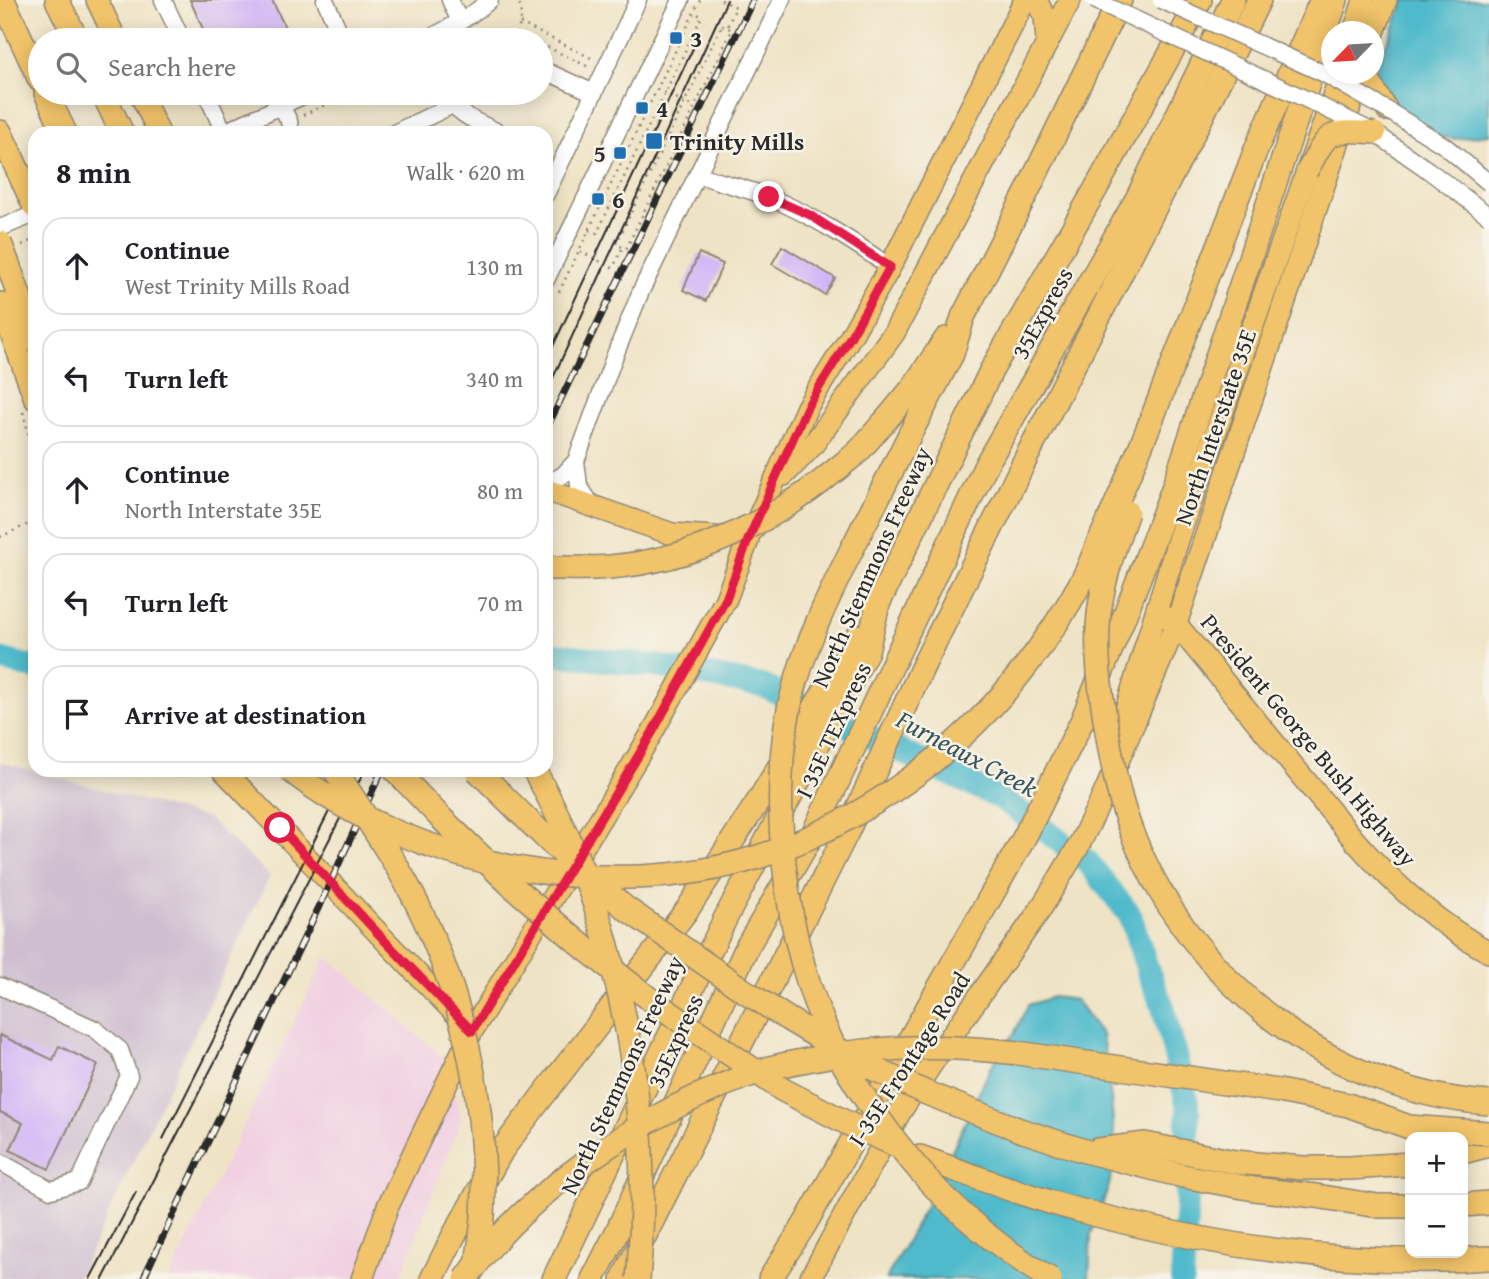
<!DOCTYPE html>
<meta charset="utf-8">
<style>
body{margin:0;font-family:"Gentium Book Plus",serif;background:#f2f2f2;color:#202124}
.controls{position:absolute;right:21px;bottom:21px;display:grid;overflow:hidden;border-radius:14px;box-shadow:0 4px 18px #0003}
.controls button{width:63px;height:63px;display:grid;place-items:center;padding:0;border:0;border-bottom:2px solid #e0e0e0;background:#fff;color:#202124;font:35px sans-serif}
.compass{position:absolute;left:1321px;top:21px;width:63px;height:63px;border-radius:50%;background:#fff;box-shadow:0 4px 18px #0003;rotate:245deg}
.stop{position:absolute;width:21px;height:21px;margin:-16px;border:5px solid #e11d48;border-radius:50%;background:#fff}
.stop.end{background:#e11d48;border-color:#fff;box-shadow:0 2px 7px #0008}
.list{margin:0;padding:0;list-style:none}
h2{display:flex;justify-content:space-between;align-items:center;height:91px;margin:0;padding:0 28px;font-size:30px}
h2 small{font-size:23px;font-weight:400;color:#757577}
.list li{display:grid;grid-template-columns:46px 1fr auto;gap:21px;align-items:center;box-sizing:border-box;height:98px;margin:0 14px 14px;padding:0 14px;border:2px solid #e0e0e0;border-radius:21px}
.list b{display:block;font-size:26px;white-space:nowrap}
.list p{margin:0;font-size:23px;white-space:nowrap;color:#757577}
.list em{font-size:23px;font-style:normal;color:#757577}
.icon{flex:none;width:38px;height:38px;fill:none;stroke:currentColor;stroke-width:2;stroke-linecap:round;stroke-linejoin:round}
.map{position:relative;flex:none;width:1489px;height:1279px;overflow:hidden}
.search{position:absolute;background:#fff;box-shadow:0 4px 18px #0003;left:28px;top:28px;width:525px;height:77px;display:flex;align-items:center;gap:18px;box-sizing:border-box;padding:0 24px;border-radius:38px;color:#757577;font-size:26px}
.panel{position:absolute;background:#fff;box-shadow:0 4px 18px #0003;left:28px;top:126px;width:525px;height:651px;border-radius:21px}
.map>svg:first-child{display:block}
.built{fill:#f1d0e2}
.industrial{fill:#cebed0}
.water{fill:#4fbacb;stroke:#3d727b;stroke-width:2}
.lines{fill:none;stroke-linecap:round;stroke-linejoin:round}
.river{stroke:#4fbacb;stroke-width:24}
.building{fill:#d1b4f7}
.minor-casing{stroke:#8d8778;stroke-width:19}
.major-casing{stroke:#8d8778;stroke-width:24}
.highway-casing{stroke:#8d8778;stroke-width:26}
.path{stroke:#8d8778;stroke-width:2.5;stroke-dasharray:2 5;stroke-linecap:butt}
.minor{stroke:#fff;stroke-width:16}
.major{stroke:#f1c36a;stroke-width:21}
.highway{stroke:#f1c36a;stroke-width:23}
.tram{stroke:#2b2b2b;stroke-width:2}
.rail-casing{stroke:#2b2b2b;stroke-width:7}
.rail{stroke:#f7f3e8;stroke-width:4.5;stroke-dasharray:13;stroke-linecap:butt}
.minor-bridge-casing{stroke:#8d8778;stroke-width:19;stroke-linecap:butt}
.major-bridge-casing{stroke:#8d8778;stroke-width:24;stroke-linecap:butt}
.highway-bridge-casing{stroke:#8d8778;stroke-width:26;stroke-linecap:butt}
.minor-bridge{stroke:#fff;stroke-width:16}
.major-bridge{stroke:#f1c36a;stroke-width:21}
.highway-bridge{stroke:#f1c36a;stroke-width:23}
.route{stroke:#e11d48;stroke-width:9}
.poi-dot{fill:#1f6fb2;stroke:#f7f3e8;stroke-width:2.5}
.labels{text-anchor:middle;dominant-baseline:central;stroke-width:5;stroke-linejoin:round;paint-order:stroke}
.poi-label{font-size:24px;font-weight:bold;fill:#2b2b2b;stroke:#f7f3e8;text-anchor:start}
.street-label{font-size:24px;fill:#2b2b2b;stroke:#f7f3e8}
.water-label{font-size:26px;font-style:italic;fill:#36565b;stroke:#f7f3e8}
</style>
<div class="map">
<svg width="1489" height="1279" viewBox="0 0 1489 1279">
<rect width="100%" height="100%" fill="#f7f3e8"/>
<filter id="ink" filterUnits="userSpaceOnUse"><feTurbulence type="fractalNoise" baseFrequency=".0143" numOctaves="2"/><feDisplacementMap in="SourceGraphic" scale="14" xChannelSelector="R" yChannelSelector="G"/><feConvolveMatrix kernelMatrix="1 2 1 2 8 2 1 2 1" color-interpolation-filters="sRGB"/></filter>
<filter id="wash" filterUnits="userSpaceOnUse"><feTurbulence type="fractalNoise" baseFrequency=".00686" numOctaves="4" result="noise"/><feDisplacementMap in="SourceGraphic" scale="28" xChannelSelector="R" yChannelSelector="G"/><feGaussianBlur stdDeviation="1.57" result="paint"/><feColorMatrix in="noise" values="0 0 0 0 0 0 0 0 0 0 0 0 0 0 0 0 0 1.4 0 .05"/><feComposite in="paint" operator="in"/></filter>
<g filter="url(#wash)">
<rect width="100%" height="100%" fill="#efe3c5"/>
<path class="built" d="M 326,956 L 449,1062 L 461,1120 L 400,1279 L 169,1279 Z"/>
<path class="industrial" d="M 0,762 L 207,818 L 270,876 L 77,1279 L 0,1279 Z"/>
<g class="water">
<path d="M 1405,0 L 1489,0 L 1489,134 L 1455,139 L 1430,135 L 1366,93 Z"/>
<path d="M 1053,997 L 1076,1000 L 1102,1035 L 1111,1098 L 1116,1157 L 1108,1189 L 1091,1234 L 1089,1279 L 886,1279 L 927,1204 L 991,1067 L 1015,1032 L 1028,1005 Z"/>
</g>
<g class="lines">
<g class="river">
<path d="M 546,653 L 657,666 L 763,686 L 1002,799 L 1087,861 L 1130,915 L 1148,971 L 1163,1007 L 1188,1107 L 1187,1204 L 1182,1279"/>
<path d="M 0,659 L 35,668"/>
</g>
</g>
<g id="blocks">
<g class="building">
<path d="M 190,0 L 272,0 L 291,40 L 208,40 Z"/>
<path d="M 782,246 L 835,278 L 825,295 L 772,264 Z"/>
<path d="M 699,253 L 723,264 L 706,301 L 683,290 Z"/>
<path d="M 0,1035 L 53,1060 L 59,1046 L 98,1065 L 49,1169 L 10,1150 L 23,1123 L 0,1112 Z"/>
</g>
</g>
</g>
<g filter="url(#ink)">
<use href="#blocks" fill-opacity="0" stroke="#8d8778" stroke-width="2"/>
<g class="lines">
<defs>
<g id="minor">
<path d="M 163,0 L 182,40"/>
<path d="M 325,0 L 343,40"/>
<path d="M 450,0 L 460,22"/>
<path d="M 425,40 C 448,29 471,17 490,0"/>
<path d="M 541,69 L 594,93"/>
<path d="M 206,93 L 224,132"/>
<path d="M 446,93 C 457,116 478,122 500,133"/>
<path d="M 281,105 L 289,121 L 291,133"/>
<path d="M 222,133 L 309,93"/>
<path d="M 394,133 L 478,93"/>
<path d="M 698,174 C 722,184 747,188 771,198 C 814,216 852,241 890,267"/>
<path d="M 546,194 L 638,0"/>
<path d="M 0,228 L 35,214"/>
<path d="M 546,280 L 681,0"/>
<path d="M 576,461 L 579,486 L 593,507"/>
<path d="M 546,485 L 563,475 L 576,461 L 615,355 L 641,291 L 782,0"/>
<path d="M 0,986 L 95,1029 L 120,1050 L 129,1076 L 79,1182 L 51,1190 L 0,1162"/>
</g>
<g id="major">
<path d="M 97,0 L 116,40"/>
<path d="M 1036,0 L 1045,17 L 1047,41"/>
<path d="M 1354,32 L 1364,0"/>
<path d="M 1374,32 L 1386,0"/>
<path d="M 1365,74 L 1387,110"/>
<path d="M 140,93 L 159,133"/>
<path d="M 0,303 L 35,399"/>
<path d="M 784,475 L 812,446 L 894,333 L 1070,0"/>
<path d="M 546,490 L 672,534 L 727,538"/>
<path d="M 753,530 L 807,407 L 851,336 L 890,267 L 1025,0"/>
<path d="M 1168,618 L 1176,624 L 1356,842 C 1394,885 1438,924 1489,952"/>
<path d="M 1120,729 L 1178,540 L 1341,74"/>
<path d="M 223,770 C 304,853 382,939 464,1022"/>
<path d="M 362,1279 L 388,1206 L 472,1031 L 652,733 L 726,599 L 748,540"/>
<path d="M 810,1279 L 899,1114 L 935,1059 L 1040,910 L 1078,847 L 1105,792 L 1176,624 L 1344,126 L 1360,74"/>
</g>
<g id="highway">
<path d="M 3,0 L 40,80"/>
<path d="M 57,0 L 77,40"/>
<path d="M 46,93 L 65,133"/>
<path d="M 103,93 L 122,133"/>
<path d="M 0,132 L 35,207"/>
<path d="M 8,264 L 35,340"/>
<path d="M 886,420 L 911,390 L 946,339"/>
<path d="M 1151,421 L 1257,147 L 1319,6"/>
<path d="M 910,434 L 952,354 L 963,317 L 1028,190 L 1120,0"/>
<path d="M 395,770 L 442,819"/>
<path d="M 534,770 L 543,786"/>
<path d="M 929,1094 L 1020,1130 L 1085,1151 L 1183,1176 L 1254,1189 L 1316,1196 L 1378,1206 L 1410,1206"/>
<path d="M 1098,1150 L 1145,1144 L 1235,1162 L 1303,1168 L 1350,1168 L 1410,1164"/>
<path d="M 1463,1152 L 1489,1145"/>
<path d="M 920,1157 C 974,1176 1027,1197 1082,1211 C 1214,1247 1352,1267 1489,1258"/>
<path d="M 1463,1205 L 1489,1203"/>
<path d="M 432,1279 L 453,1237 L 502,1150 L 535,1106 L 687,910 L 761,797 L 858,636"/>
<path d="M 554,1279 L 725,919 L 867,651 L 878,604 L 991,371 L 1094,192 L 1200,0"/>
<path d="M 593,1279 L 616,1234 L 747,947 L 815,830 L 986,465 L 1138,197 L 1233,0"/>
<path d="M 623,1279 L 847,832 L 924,664 L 1030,450 L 1201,118 L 1259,0"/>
<path d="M 770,1279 L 805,1224 L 1024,838 L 1082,721 L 1124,617 L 1173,489 L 1336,0"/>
</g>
</defs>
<use href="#minor" class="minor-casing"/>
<use href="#major" class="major-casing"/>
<use href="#highway" class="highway-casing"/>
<g class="path">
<path d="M 721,0 L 736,7 L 727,27"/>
<path d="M 520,23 L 593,59"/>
<path d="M 722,25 L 732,30 L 626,249 L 616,244 Z"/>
<path d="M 517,33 L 533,40"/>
<path d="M 513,40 C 521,27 523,15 518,0"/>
<path d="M 541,44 L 591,68"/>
<path d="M 657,89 L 694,107"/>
<path d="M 303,115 L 351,93"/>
<path d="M 264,133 L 275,128"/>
<path d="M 589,230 L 597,233 L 702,16 L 694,13"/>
<path d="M 22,245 L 35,239"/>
<path d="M 580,251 L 613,268 L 623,247"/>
<path d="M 559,292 L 700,0"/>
<path d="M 23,412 L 35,460"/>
<path d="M 0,537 L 35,521"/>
</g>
<use href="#minor" class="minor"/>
<use href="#major" class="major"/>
<use href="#highway" class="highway"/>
<g class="tram">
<path d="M 546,361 L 695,44"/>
<path d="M 546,393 L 727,0"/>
<path d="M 163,1139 L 350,770"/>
<path d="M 90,1279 L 136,1192"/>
<path d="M 103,1279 L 365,770"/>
</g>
<defs>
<g id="rail">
<path d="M 546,430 L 753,0"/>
<path d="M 143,1279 L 331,881 L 382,770"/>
</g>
</defs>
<use href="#rail" class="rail-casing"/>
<use href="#rail" class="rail"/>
<defs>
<g id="minor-bridge">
<path d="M 1094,0 L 1308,100 L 1375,133 L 1428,170 L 1489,216"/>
<path d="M 1161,0 L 1323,73 L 1387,110 L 1445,146 L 1489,183"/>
</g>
<path id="major-bridge" d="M 1307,171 C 1313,161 1318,150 1325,141 C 1335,128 1360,132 1375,133"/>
<g id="highway-bridge">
<path d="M 0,243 L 8,264"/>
<path d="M 910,434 C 892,471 873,507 855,543 C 829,595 803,648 790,704 C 780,749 779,796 782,841 C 787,908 801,975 829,1036 C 840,1060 854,1082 869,1104 C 919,1179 973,1232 1050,1279"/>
<path d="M 1127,512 C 1115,545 1103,579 1099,614 C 1095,651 1100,689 1106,725 C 1112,763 1119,802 1134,838 C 1193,982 1331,1092 1489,1103"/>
<path d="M 546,568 C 567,568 589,569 610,567 C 693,560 774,522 837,469 C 844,463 851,458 858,452 C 867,442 876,431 886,420"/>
<path d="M 290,770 C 413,867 609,904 758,857 C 852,827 939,767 1004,693 C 1034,658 1061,619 1083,579 C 1090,566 1094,552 1101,538 C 1118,500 1135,461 1151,421"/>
<path d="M 335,770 C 360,809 387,847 409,888 C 461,985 489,1106 483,1217 C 482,1233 479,1249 477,1265"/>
<path d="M 477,770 L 549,841 L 624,907 L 743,990 L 788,1019 L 861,1063 L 929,1094"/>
<path d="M 543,786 C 558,816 573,846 585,877 C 595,902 602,928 609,953 C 639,1060 648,1169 638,1279"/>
<path d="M 442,819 L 511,885 L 587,950 L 651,1000 L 783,1090 L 849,1124 L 898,1146"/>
<path d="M 466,1279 C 497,1233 542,1193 587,1161 C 643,1121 704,1089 770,1068 C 784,1064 798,1062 812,1059 C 881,1045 947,1045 1018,1053 L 1279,1091 L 1348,1105 L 1409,1127 L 1489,1133"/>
</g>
</defs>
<use href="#minor-bridge" class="minor-bridge-casing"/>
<use href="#major-bridge" class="major-bridge-casing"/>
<use href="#highway-bridge" class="highway-bridge-casing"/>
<use href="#minor-bridge" class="minor-bridge"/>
<use href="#major-bridge" class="major-bridge"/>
<use href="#highway-bridge" class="highway-bridge"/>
</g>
</g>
<g class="lines" filter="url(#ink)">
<path class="route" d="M 280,828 L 385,941 L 472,1031 L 652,733 L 726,599 L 748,540 L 807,407 L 851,336 L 890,267 L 810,215 L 769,197"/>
</g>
<g class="poi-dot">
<rect x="669" y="31" width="14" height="14" rx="3.5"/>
<rect x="635" y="101" width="14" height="14" rx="3.5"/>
<rect x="645" y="132" width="18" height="18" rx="3.5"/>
<rect x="613" y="146" width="14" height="14" rx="3.5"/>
<rect x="591" y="192" width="14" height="14" rx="3.5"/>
</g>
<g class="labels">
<g class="poi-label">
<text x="690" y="38">3</text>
<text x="656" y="108">4</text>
<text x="670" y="141">Trinity Mills</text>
<text x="606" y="153" text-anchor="end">5</text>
<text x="612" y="199">6</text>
</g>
<g class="street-label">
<text transform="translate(1042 313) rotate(-61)">35Express</text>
<text transform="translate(1215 427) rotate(-71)">North Interstate 35E</text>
<text transform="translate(871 567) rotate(-66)">North Stemmons Freeway</text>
<text transform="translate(833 730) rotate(-65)">I 35E TEXpress</text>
<text transform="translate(1309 740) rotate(50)">President George Bush Highway</text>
<text transform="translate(675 1041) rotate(-65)">35Express</text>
<text transform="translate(909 1059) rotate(-57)">I-35E Frontage Road</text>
<text transform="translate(622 1075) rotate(-65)">North Stemmons Freeway</text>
</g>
<g class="water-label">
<text transform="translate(967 753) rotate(28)">Furneaux Creek</text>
</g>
</g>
</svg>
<div class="controls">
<button>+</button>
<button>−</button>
</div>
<svg class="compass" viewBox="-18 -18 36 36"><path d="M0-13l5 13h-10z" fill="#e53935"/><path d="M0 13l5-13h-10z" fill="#757577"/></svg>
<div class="stop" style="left:280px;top:828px"></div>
<div class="stop end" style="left:769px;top:197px"></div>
<div class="search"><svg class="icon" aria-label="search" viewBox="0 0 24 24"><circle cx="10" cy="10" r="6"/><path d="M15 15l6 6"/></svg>Search here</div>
<section class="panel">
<h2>8 min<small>Walk · 620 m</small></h2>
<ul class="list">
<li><svg class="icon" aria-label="ahead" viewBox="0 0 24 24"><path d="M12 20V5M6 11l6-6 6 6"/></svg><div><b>Continue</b><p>West Trinity Mills Road</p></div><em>130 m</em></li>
<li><svg class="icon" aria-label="left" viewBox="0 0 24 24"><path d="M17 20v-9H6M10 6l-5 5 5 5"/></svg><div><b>Turn left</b></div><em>340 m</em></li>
<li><svg class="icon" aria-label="ahead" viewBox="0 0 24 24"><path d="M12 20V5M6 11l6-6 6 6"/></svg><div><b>Continue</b><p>North Interstate 35E</p></div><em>80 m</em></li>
<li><svg class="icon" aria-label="left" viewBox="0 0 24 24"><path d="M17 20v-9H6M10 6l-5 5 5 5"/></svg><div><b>Turn left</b></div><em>70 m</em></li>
<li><svg class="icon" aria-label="arrive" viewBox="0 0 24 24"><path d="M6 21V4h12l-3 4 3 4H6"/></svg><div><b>Arrive at destination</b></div></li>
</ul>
</section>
</div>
